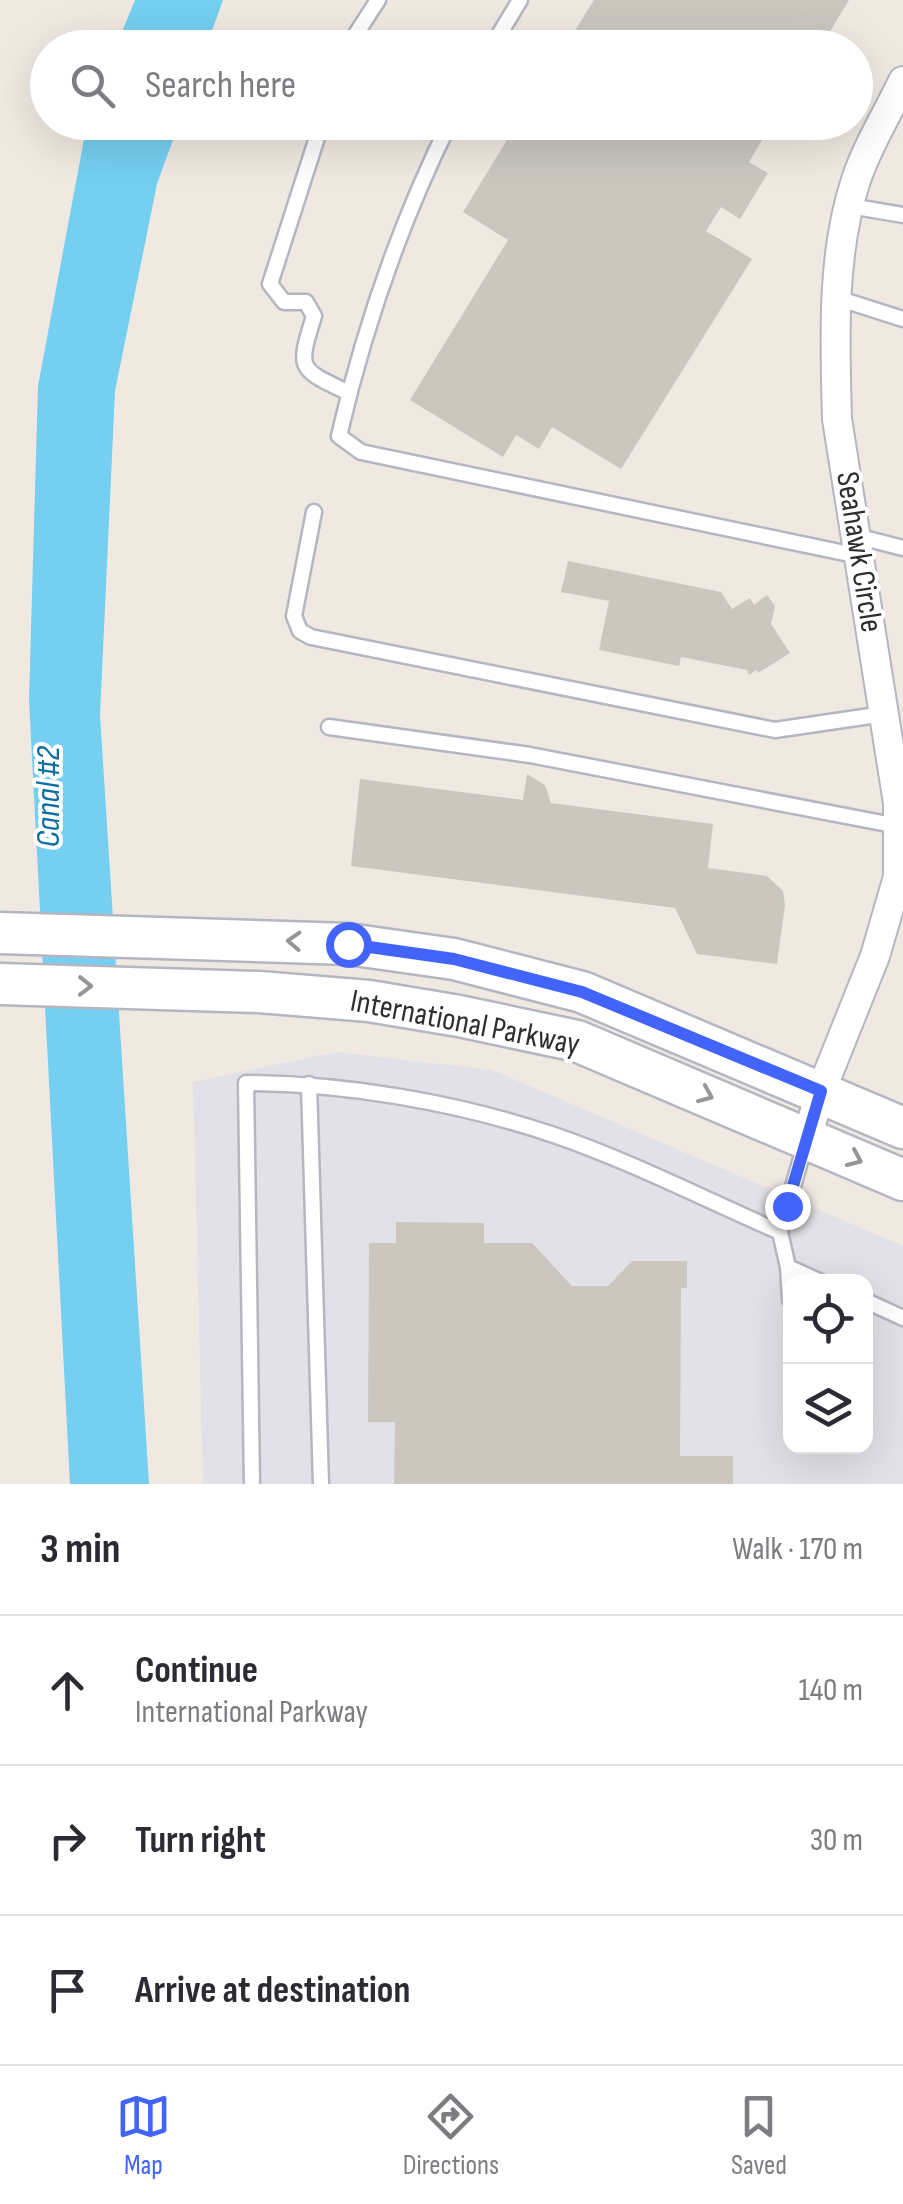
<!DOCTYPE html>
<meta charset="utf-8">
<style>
body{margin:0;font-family:"Sofia Sans Condensed",sans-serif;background:#f2f2f3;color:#2b2b33}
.controls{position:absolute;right:30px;bottom:30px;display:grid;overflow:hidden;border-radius:20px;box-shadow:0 10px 40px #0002}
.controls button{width:90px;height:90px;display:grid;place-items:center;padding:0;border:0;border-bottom:2px solid #e1e1e2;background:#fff;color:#2b2b33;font:50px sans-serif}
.stop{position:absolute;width:30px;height:30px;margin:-22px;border:8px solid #4264fb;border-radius:50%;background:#fff}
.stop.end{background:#4264fb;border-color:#fff;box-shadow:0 2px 10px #0008}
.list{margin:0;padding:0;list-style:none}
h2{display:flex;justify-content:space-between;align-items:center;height:130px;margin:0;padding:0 40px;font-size:42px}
h2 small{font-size:32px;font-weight:400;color:#7c7c81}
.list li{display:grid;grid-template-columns:65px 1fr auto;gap:30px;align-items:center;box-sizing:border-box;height:150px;padding:0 40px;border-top:2px solid #e1e1e2}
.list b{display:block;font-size:38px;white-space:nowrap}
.list p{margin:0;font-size:32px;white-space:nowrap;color:#7c7c81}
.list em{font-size:32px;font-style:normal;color:#7c7c81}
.icon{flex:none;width:55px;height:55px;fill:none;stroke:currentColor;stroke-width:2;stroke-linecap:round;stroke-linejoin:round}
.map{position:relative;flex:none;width:903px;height:1484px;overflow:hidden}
.search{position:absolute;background:#fff;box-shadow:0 10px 40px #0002;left:30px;right:30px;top:30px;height:110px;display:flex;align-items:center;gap:25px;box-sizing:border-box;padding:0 35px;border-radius:55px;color:#7c7c81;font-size:38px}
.sheet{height:580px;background:#fff}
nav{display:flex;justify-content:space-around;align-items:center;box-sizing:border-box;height:140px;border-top:2px solid #e1e1e2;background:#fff;font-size:28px;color:#7c7c81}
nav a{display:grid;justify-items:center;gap:5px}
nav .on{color:#4264fb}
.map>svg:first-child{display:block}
.industrial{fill:#e3e1e8;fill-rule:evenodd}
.water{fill:#75cff0}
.building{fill:#cbc7bf}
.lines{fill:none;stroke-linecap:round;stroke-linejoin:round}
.service-casing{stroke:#b4b7c1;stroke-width:19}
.minor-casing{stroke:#b4b7c1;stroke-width:32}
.secondary-casing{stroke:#b4b7c1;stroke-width:45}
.service{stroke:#fff;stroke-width:14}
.minor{stroke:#fff;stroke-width:28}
.secondary{stroke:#fff;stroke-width:40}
.oneway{stroke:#969696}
.route{stroke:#4264fb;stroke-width:12}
.labels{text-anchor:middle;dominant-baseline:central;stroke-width:8;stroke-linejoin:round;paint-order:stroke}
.street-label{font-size:32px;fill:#2e2e2e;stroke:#fff}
.water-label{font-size:35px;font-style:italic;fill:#0d6fa3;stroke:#fff}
</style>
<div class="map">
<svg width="903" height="1484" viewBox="0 0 903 1484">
<rect width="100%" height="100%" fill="#efe9e1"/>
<path class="industrial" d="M 336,1052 L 492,1070 L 903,1246 L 903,1484 L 203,1484 L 193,1082 ZM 790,1282 L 866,1282 L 866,1446 L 790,1446 Z"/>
<g class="water">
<path d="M 135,0 L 223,0 L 206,47 L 116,47 Z"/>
<path d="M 87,123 L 179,123 L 157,184 L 115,391 L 100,715 L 149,1484 L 70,1484 L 29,700 L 38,386 Z"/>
</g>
<g class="building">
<path d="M 594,0 L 849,0 L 820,48 L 564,48 Z"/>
<path d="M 518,122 L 773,122 L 749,162 L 768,173 L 740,219 L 721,207 L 706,231 L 752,259 L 621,469 L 552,427 L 539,449 L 516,435 L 503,457 L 410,400 L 508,240 L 463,212 Z"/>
<path d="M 568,561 L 721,592 L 732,609 L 750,598 L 754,605 L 767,595 L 775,606 L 771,624 L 790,653 L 758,673 L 756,670 L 749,675 L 747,670 L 681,657 L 679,666 L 599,650 L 609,601 L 561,592 Z"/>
<path d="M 527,774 L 545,785 L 551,803 L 713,824 L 708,868 L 767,876 L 783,891 L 785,905 L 777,964 L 697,954 L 675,908 L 351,866 L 360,779 L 523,800 Z"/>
<path d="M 396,1222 L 484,1223 L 484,1243 L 532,1243 L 572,1286 L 608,1286 L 632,1261 L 687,1261 L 687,1288 L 681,1288 L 680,1456 L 733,1456 L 733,1484 L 394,1484 L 395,1422 L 368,1422 L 369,1243 L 396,1243 Z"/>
</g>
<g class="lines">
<defs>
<g id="service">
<path d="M 347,48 L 378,0"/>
<path d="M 491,48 L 520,0"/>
<path d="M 322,122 L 270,284 L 284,302 L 306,302 L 314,316 C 297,371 298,368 349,393"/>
<path d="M 450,122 C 401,221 364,328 339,436 L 361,452 L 859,556"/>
<path d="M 850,206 L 903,215"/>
<path d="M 837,298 L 903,319"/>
<path d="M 314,512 L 294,616 L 300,631 L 311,637 L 775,730 L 884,714"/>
<path d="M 856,536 L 903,548"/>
<path d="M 329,727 L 530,755 L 898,826"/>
<path d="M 309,1084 L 321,1484"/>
<path d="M 780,1232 L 806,1141"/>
<path d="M 788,1267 L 821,1282"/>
<path d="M 866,1301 L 903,1318"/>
<path d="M 252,1484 L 246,1083 C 348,1084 456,1102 554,1135 C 630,1161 706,1200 780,1232 L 788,1267 L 790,1300"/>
</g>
<path id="minor" d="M 807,1137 L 821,1091 L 875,956 L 898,877 L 898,803 L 837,419 C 835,341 831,255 856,180 C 867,146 888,113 903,81"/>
<g id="secondary">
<path d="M 0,933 L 348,944 L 454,959 L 582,992 L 903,1128"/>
<path d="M 0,984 L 259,992 L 369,1001 L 459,1016 L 577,1041 L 903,1180"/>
</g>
</defs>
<use href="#service" class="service-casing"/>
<use href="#minor" class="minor-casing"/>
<use href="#secondary" class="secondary-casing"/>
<use href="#service" class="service"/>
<use href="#minor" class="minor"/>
<use href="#secondary" class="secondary"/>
</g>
<defs><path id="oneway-chevron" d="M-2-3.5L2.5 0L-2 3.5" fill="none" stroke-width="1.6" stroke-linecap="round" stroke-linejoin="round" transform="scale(2.5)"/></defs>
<g class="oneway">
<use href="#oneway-chevron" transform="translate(294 941) rotate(-177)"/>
<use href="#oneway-chevron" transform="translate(85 986) rotate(1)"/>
<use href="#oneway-chevron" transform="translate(706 1095) rotate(23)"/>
<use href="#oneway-chevron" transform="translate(855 1159) rotate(24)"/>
</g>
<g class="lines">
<path class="route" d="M 348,944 L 454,959 L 582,992 L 821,1091 L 787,1206"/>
</g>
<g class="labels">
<g class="street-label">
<text transform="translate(859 552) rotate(81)">Seahawk Circle</text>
<text transform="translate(465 1023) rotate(11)">International Parkway</text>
</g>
<g class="water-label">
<text transform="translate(48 797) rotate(-90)">Canal #2</text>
</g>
</g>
</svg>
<div class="controls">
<button><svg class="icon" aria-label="locate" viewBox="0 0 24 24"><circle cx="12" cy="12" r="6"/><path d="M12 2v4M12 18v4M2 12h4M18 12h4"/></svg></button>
<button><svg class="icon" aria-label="layers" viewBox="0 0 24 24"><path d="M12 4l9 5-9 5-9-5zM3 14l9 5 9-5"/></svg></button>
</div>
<div class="stop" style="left:348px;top:944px"></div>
<div class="stop end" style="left:787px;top:1206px"></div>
<div class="search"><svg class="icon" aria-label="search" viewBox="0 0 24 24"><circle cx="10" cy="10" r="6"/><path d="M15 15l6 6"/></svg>Search here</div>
</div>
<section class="sheet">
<h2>3 min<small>Walk · 170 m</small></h2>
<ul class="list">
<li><svg class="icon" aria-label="ahead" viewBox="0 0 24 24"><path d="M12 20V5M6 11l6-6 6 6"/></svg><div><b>Continue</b><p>International Parkway</p></div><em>140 m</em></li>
<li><svg class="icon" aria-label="right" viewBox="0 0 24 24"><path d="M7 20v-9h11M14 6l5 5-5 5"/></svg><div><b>Turn right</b></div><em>30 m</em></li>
<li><svg class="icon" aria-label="arrive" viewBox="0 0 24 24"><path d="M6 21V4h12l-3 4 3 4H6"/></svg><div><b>Arrive at destination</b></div></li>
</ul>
</section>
<nav>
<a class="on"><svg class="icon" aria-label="map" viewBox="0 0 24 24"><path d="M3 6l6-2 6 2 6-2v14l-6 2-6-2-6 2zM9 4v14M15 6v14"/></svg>Map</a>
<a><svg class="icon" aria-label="directions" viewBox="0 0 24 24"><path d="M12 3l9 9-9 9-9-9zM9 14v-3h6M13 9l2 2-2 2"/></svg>Directions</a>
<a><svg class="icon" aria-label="saved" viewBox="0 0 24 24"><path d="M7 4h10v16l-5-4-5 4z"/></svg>Saved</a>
</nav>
